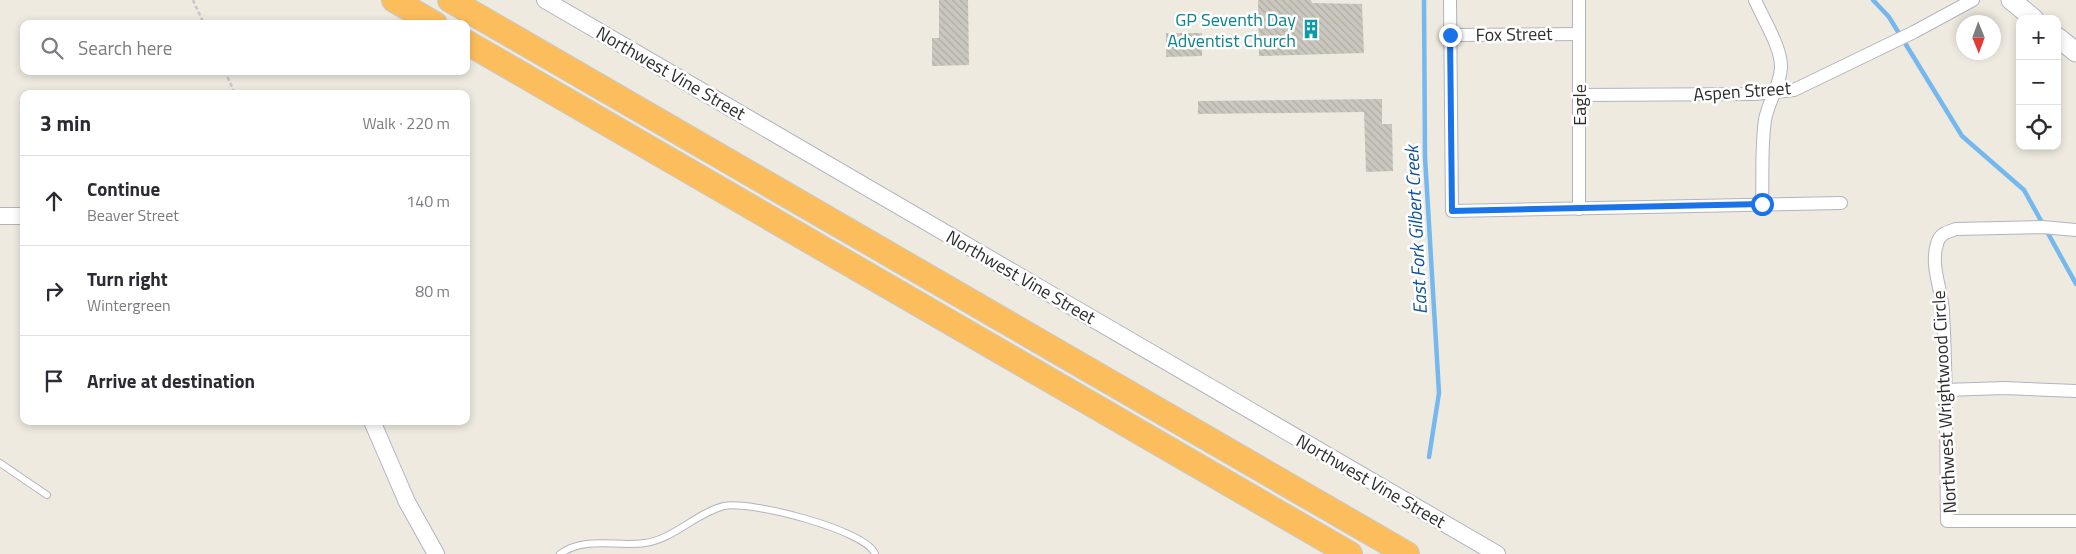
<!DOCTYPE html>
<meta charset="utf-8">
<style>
body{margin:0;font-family:"Titillium Web",sans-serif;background:#f2f2f3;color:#2b2b33}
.controls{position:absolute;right:15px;top:15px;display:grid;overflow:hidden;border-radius:10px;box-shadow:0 2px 8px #0003}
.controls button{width:45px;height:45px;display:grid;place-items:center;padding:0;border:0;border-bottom:1px solid #e1e1e2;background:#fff;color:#2b2b33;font:25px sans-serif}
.compass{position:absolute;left:1956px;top:15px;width:45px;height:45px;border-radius:50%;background:#fff;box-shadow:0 2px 8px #0003;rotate:179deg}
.stop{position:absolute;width:15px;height:15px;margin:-11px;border:4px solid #1a73e8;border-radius:50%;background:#fff}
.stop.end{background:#1a73e8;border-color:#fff;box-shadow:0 1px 5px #0008}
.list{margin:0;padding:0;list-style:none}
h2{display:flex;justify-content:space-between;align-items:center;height:65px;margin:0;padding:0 20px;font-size:21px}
h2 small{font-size:16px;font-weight:400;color:#7c7c81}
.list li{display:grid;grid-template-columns:32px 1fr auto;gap:15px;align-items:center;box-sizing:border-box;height:90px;padding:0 20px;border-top:1px solid #e1e1e2}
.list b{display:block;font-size:19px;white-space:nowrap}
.list p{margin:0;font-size:16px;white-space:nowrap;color:#7c7c81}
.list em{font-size:16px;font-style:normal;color:#7c7c81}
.icon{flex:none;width:28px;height:28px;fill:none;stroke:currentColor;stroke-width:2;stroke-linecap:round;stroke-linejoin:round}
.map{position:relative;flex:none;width:2076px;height:554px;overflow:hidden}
.search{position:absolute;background:#fff;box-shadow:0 2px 8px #0003;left:20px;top:20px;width:450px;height:55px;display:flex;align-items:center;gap:12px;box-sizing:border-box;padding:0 18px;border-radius:10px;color:#7c7c81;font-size:19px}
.panel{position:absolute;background:#fff;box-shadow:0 2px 8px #0003;left:20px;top:90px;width:450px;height:335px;border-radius:10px}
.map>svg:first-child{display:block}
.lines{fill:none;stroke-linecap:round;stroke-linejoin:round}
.stream{stroke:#75b8ee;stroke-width:4.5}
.building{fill:url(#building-back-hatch)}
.service-casing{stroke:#b3b3c0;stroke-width:8}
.minor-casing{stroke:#b3b3c0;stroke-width:14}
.tertiary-casing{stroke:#b3b3c0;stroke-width:18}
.secondary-casing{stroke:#b3b3c0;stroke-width:21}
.motorway-casing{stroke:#c8c8c8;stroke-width:26}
.path{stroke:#c8c8c8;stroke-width:2.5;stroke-dasharray:4 2.5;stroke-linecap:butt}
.service{stroke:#fff;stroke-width:6}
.minor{stroke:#fff;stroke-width:12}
.tertiary{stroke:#fff;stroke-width:16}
.secondary{stroke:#fff;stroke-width:19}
.motorway{stroke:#fcbe5c;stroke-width:24}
.route{stroke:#1a73e8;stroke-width:6}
.labels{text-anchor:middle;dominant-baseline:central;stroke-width:5;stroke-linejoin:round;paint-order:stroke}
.culture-label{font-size:18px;fill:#0d838f;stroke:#fff;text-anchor:end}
.street-label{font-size:18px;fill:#2d2d2d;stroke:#fff}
.water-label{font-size:19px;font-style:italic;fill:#0f539e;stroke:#fff}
</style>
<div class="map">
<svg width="2076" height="554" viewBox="0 0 2076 554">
<defs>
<pattern id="building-back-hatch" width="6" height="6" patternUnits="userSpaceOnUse" patternTransform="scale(1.25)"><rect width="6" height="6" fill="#cac8be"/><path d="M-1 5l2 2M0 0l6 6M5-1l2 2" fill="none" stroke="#aeaca4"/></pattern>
</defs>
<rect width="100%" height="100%" fill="#eeeae0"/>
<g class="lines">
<g class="stream">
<path d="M 1424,0 L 1425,157 L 1439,393 L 1429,457"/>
<path d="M 1873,0 L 1889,17 L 1962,136 L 2024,190 L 2076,284"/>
</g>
</g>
<g class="building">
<path d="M 939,0 L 968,0 L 969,65 L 932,66 L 932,38 L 939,38 Z"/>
<path d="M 1258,0 L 1311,0 L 1312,3 L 1362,4 L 1364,53 L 1259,56 Z"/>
<path d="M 1166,33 L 1202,33 L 1202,56 L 1166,57 Z"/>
<path d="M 1382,99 L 1382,124 L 1392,124 L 1393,171 L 1366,172 L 1364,112 L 1198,114 L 1198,101 Z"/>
</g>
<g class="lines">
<defs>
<g id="service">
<path d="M 0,463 L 47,495"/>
<path d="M 560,554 C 585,536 616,547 645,543 C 674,539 696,513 724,506 C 748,500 867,530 875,554"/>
</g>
<g id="minor">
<path d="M 1450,0 L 1452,211 L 1841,203"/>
<path d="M 1579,0 L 1579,209"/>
<path d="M 1755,0 C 1763,19 1782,48 1781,68 C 1780,86 1768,102 1765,120 C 1761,147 1763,177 1762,204"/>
<path d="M 1450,35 L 1579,34"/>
<path d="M 1580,95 L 1755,94 L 1794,90 L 1914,32 L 1973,0"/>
<path d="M 2076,230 L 2042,227 L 1956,229 C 1947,232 1939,234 1937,244 C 1930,267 1942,289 1943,312 C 1947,381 1946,451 1947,521 L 2076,521"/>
<path d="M 1944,390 L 2005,388 L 2076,391"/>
</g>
<g id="tertiary">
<path d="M 545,0 L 1497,554"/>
<path d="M 0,216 L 24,216"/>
<path d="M 372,421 L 407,502 L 436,554"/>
</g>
<g id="secondary">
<path d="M 2011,0 L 2034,19"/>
<path d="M 2057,37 L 2076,52"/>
</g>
<g id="motorway">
<path d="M 394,0 L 435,24"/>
<path d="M 450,0 L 1407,554"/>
<path d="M 466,42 L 1350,554"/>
</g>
</defs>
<use href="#service" class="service-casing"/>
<use href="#minor" class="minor-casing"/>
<use href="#tertiary" class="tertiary-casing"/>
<use href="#secondary" class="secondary-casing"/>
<use href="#motorway" class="motorway-casing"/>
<g class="path">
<path d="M 193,0 L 204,24"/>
<path d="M 225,71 L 235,94"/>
</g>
<use href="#service" class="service"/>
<use href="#minor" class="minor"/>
<use href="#tertiary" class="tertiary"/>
<use href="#secondary" class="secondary"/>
<use href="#motorway" class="motorway"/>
</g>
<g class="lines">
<path class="route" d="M 1450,35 L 1452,211 L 1762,204"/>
</g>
<defs>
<symbol id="building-bare" viewBox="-9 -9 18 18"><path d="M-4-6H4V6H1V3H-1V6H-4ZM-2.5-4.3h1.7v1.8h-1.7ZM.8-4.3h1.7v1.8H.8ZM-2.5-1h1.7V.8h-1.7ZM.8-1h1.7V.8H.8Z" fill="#0f9aa8" stroke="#fff" stroke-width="2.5" paint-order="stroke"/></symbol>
</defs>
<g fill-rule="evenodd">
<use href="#building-bare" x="1297" y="15" width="28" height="28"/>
</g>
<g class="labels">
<g class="culture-label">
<text x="1296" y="19">GP Seventh Day<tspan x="1296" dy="21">Adventist Church</tspan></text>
</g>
<g class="street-label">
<text transform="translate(1514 34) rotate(-1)">Fox Street</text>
<text transform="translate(671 73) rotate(30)">Northwest Vine Street</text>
<text transform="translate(1742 91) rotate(-4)">Aspen Street</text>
<text transform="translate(1579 105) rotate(-90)">Eagle</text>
<text transform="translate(1021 277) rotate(30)">Northwest Vine Street</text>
<text transform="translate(1944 402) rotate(-93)">Northwest Wrightwood Circle</text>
<text transform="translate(1371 481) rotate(30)">Northwest Vine Street</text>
</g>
<g class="water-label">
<text transform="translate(1415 230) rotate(-93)">East Fork Gilbert Creek</text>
</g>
</g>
</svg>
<div class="controls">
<button>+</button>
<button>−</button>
<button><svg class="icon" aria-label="locate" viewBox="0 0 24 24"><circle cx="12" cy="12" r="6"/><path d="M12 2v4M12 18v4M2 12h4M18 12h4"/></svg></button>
</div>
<svg class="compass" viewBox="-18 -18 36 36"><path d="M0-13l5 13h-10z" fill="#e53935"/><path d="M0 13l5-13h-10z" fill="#7c7c81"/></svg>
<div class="stop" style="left:1762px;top:204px"></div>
<div class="stop end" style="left:1450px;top:35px"></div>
<div class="search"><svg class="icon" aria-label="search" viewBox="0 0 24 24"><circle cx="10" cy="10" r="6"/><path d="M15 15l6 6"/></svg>Search here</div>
<section class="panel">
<h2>3 min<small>Walk · 220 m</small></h2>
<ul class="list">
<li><svg class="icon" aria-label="ahead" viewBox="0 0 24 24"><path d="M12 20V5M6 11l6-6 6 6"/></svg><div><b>Continue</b><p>Beaver Street</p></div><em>140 m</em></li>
<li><svg class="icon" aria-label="right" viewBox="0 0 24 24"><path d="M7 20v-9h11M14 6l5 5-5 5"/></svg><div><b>Turn right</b><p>Wintergreen</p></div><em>80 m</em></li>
<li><svg class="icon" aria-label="arrive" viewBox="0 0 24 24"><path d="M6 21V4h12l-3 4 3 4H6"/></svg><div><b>Arrive at destination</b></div></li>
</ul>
</section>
</div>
